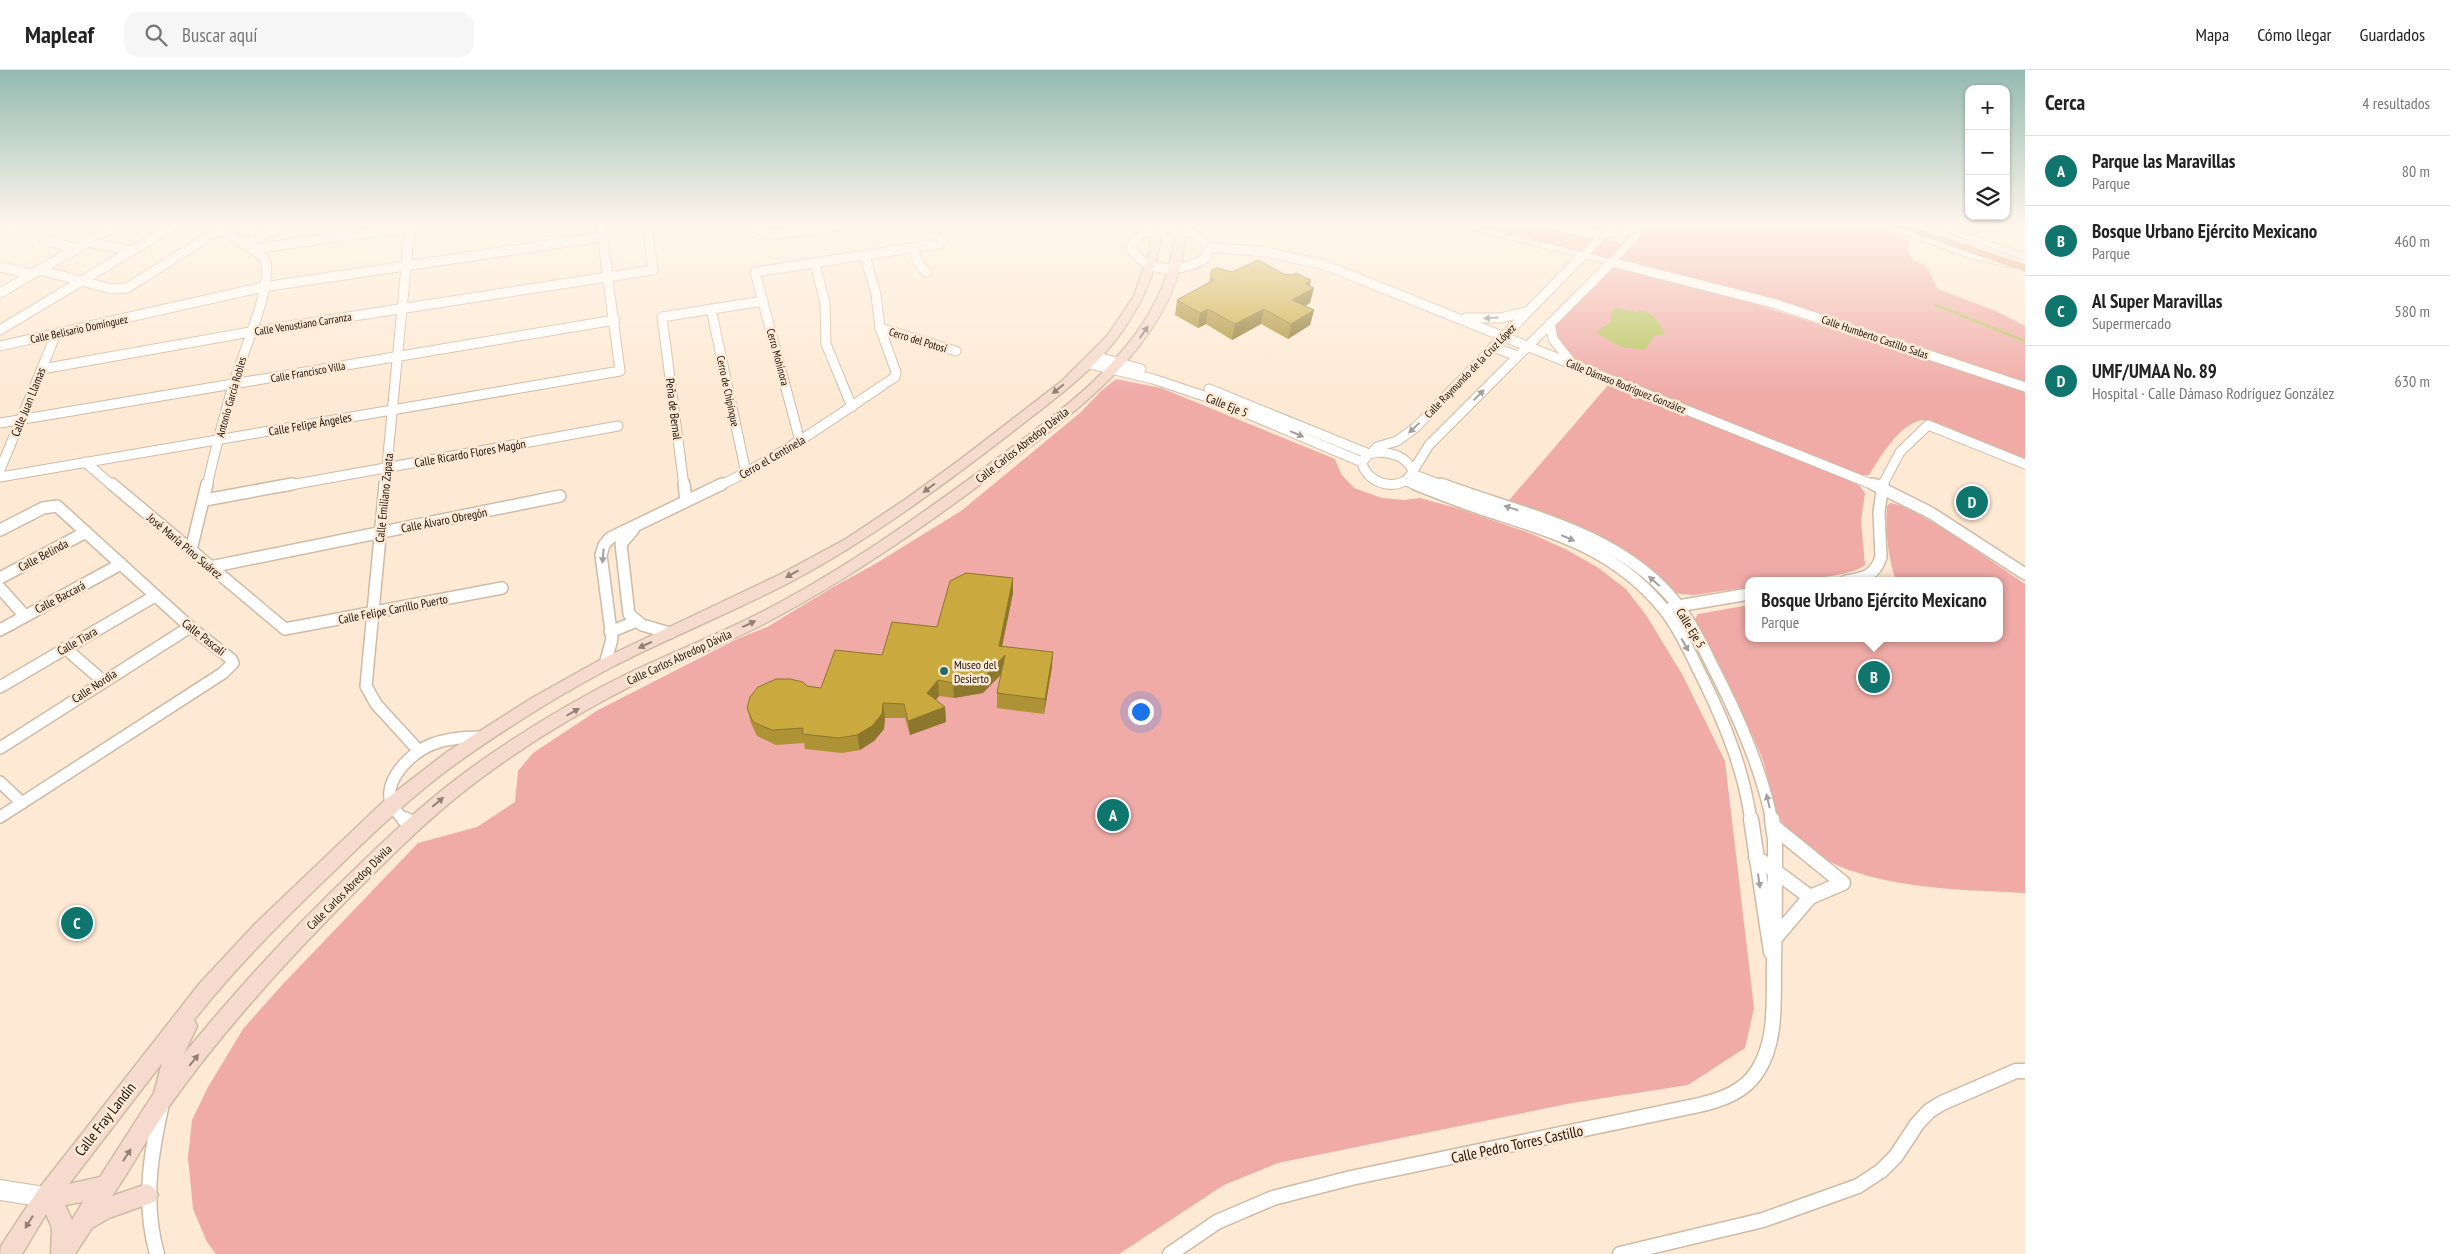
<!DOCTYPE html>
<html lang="es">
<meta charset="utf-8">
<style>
body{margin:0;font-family:"PT Sans Narrow",sans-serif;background:#f6f6f6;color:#222}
.controls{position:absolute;right:15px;top:15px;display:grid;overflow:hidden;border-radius:10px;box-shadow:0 1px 4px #0004}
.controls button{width:45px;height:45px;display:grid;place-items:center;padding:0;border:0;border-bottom:1px solid #e0e0e0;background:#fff;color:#222;font:25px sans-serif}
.you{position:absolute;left:1140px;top:641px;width:18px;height:18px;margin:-12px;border:4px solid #fff;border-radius:50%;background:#1a73e8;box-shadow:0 0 0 8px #1a73e833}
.badge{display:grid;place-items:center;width:32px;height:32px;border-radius:50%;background:#0f766e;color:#fff;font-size:16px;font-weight:700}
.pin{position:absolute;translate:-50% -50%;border:2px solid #fff;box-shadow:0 1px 5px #0006}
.popup{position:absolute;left:1745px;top:507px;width:258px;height:65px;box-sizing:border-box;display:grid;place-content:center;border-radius:10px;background:#fff;filter:drop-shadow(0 1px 4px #0005);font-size:16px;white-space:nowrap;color:#767676}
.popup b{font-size:19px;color:#222}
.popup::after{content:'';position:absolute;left:50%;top:100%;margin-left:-10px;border:10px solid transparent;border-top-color:#fff}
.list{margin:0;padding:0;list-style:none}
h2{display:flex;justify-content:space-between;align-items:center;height:65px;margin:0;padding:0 20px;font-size:21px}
h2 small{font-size:16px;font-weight:400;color:#767676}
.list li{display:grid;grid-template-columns:32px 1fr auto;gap:15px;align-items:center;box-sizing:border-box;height:70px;padding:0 20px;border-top:1px solid #e0e0e0}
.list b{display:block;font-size:19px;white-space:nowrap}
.list p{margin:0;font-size:16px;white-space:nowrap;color:#767676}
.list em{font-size:16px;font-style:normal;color:#767676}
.icon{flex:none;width:28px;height:28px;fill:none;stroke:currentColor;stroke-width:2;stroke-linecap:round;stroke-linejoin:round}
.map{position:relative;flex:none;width:2025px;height:1184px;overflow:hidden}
header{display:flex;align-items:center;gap:30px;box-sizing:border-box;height:70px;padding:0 25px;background:#fff;border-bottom:1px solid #e0e0e0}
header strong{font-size:24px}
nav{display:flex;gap:28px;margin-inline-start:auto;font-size:18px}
.search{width:350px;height:45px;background:#f6f6f6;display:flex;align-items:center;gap:12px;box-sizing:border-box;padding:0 18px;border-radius:15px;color:#767676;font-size:19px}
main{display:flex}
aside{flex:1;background:#fff}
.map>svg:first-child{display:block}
.green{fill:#f0aba7}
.water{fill:#b6c45d}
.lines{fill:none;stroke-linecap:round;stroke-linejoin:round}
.stream{stroke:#b6c45d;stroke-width:2.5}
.minor-far2-casing{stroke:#cebba6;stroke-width:11}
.minor-far1-casing{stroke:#cebba6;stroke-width:14}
.minor-casing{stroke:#cebba6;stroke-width:17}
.tertiary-casing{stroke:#cebba6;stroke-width:2}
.secondary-casing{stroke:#cebba6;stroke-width:3}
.trunk-casing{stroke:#fff;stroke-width:2}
.minor-far2{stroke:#fff;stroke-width:9}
.minor-far1{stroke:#fff;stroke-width:11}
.minor{stroke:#fff;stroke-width:14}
.tertiary{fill:#fff;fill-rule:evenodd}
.secondary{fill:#f5dacd;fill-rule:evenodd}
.trunk{fill:#e49c7a;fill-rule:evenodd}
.wall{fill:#ae9236}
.shaded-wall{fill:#8d772c}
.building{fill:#caaa3f;stroke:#8d772c}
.oneway{fill:#a3a09d}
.oneway2{fill:#928075}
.poi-dot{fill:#236c65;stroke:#feead4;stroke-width:2}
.labels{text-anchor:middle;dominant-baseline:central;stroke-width:5;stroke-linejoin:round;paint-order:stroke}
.far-street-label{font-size:11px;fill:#18110a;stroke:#feead4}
.street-label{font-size:12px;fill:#18110a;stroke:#feead4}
.poi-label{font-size:12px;fill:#18110a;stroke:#feead4;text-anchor:start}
.near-street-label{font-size:15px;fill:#18110a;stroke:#feead4}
</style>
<header>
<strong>Mapleaf</strong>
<div class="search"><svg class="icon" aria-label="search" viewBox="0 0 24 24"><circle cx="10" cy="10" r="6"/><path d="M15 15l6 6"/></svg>Buscar aquí</div>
<nav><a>Mapa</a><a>Cómo llegar</a><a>Guardados</a></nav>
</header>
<main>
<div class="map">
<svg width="2025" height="1184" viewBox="0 0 2025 1184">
<rect width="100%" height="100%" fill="#feead4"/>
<g class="green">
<path d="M 1474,156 L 1547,156 L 1630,175 L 1649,156 L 1869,156 L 1911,172 L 1907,181 L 1912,189 L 1927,197 L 1938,219 L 1996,241 L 2025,256 L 2025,312 L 1893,270 L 1622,191 Z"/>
<path d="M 1610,197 L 1740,229 L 2025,321 L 2025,390 L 1933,352 L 1921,350 C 1898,356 1881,386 1869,405 L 1859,405 L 1581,294 C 1567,285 1550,271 1556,253 Z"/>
<path d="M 1116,309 L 1161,318 L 1335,389 L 1341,404 L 1354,418 L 1382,428 L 1404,430 L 1420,428 L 1460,439 L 1532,464 L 1565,479 L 1597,497 L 1626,519 L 1646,545 L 1682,604 L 1725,691 L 1754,938 L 1745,978 L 1688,1015 L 1572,1033 L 1278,1093 L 1224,1115 L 1119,1184 L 216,1184 L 207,1172 L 193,1139 L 188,1087 L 192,1050 L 208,1017 L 243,959 L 282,915 L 418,773 L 477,757 L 515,732 L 518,701 L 533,683 L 598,640 L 737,569 L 767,557 L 835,516 L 875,494 L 961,441 L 1081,342 L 1102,320 Z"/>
<path d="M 1609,314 L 1849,410 L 1860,416 L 1865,423 L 1861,451 L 1865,495 C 1847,510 1774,511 1749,511 L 1749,517 L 1694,525 L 1680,524 L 1670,521 L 1634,492 L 1505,435 Z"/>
<path d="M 1890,433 C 1915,435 2000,497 2025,514 L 2025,823 C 1953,819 1835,820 1786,758 C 1770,738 1770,706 1760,683 C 1743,640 1718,599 1696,558 L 1695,549 L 1698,544 L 1749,535 L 1749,568 L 1999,568 L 1999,511 L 1896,511 C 1888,487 1885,461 1887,436 Z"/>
</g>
<path class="water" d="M 1616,238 L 1636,242 L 1642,240 L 1654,246 L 1664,262 L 1662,265 L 1655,265 L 1645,280 L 1622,277 L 1598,264 L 1597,261 L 1611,252 L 1612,240 Z"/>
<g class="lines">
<path class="stream" d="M 1936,235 L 2025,271"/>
<defs>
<g id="minor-far2">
<path d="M 8,156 L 13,158"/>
<path d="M 244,156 L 262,166"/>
<path d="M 752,156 L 770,165 L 837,156"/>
<path d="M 1559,156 L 1602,165"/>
<path d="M 1165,158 C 1182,159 1198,162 1208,177 L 1206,188 C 1182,203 1148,204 1131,179 C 1135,161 1149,161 1165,158 Z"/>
<path d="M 44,171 L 76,178"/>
<path d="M 88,172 L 131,181"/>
<path d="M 243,174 L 284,156"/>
<path d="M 1208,177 L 1266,182 L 1325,195 L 1876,416"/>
<path d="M 912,178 L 921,197 L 927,202"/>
<path d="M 252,179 L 418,156"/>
<path d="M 815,194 L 825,233 L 826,274 L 852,337"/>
<path d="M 0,197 L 32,204"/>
<path d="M 39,200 L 112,219 L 127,218 L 219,160"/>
<path d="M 0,223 L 115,156"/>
<path d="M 711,239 L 746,403"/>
<path d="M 1466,248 L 1500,248 L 1526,242"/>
<path d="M 1550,253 L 1553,269 L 1571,292"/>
<path d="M 880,258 L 956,281"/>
<path d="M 0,260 L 173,156"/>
<path d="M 0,276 L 263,217 L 602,167"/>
<path d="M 1493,277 L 1517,286"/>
<path d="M 1094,286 L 1141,299"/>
<path d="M 1086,293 L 1153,309 L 1213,329 L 1362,392"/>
<path d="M 42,299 L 250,262 L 653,200 L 647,156"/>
<path d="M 1209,319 L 1369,384"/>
<path d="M 0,353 L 615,250"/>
<path d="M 800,371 L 755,202 L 938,174 L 945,166"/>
<path d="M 1378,382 C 1393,383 1406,386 1413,401 C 1403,424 1366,415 1362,392 L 1369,384 Z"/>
<path d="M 1372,383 L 1377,377 L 1397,371 L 1415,358 L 1582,186"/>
<path d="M 85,392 L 113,416"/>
<path d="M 0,400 L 56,264"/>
<path d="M 1413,401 L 1429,375 L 1612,192 L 1776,234 L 2025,317"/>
<path d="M 1412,404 L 1444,416"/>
<path d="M 0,407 L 620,301 L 601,156"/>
<path d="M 1406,411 L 1419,416"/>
<path d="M 207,416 C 215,381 224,346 234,312 C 242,285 271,220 266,194 C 263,179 227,165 215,156"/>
<path d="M 285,416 L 618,356"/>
<path d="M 385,416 L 410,156"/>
<path d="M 684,416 L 662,247 L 763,231"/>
<path d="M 719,416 C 782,386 838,345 895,307 L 896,302 L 880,258 L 876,224 L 865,186"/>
<path d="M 1882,416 L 1900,382 L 1928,355 L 2025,394"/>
</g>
<g id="minor-far1">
<path d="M 112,414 L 285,559 L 502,518"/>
<path d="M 385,414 L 366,616 L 376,634 L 419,681"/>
<path d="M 684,414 L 686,431"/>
<path d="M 1415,414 C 1435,422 1455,430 1476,437 C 1549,462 1611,475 1663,538 C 1680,559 1692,587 1704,611 C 1726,656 1744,701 1751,751"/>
<path d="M 1441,414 C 1520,444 1614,460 1672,528 C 1693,553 1706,584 1721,613 C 1743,657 1762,702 1772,751"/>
<path d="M 1873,414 L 1931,443 L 2025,504"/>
<path d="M 205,430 L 292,414"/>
<path d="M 0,460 L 43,438 L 57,436 L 190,557 L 231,589 L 233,593 L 223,603 L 0,747"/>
<path d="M 633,460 L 621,474 L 629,544 L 642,555 L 670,563"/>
<path d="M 191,480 L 207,414"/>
<path d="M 210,497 L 560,426"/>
<path d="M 0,508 L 86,462"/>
<path d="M 1846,511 C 1864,508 1875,506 1881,487 L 1879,442 L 1883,414"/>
<path d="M 0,518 L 25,546"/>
<path d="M 1672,537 L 1749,524"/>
<path d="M 0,560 L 121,494"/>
<path d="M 610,562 L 637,551"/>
<path d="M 65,578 L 103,611"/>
<path d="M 605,594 L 612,569 L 601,485 L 604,475 L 610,468 L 722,414"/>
<path d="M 0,617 L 155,526"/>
<path d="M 0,678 L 190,557"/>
<path d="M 0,712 L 22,733"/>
<path d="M 407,751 C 402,749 399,745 396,741 C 376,718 408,685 428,676 C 445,668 464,667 482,667"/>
</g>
<g id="minor">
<path d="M 404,749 L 413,753"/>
<path d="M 1751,749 L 1771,882"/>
<path d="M 1756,787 L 1810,827"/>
<path d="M 1773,866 L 1776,867 L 1810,827 L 1843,813 L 1774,757"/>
<path d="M 157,1184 C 143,1134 150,1088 161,1038"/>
<path d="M 1170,1184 L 1217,1152 L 1273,1128 L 1351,1108 L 1699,1035 C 1721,1030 1744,1022 1757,1002 C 1778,970 1773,928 1774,891 C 1775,851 1775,810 1775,770 L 1772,749"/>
<path d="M 1620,1184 L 1763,1150 L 1858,1116 L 1881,1101 L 1896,1086 L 1917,1054 L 1929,1041 L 1942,1033 L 2016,1001 L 2025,1001"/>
</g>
<g id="tertiary">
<path d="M 1457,156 L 1474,156 L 1581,182 L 1607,156 L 1616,156 L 1612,161 L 1649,156 L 1615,194 L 1612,195 ZM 1631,165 L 1610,189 L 1590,184 L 1606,167 Z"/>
<path d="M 1883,156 L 1897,156 L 1976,184 L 2018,195 L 2013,198 L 1970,188 Z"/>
<path d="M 1931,156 L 1945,156 L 2025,184 L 2025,190 Z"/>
<path d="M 0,1110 L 45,1117 L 52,1120 L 55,1127 L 52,1134 L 45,1137 L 0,1130 Z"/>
</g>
<path id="secondary" d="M 1152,156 L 1162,156 C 1159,198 1142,235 1117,268 C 1089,305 1049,333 1012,362 C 942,416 872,468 794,510 C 734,542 669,567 608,599 C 557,626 508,657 461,690 C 413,724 372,764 330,805 C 282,851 235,898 194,950 L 197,956 L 184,984 C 237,919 294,857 355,799 C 395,760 435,723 481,691 C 528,658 578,628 629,603 C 673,582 719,564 762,542 C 849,497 928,440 1006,382 C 1064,339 1126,293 1158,227 C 1169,204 1173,181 1176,156 L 1186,156 C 1184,168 1184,181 1181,193 C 1160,279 1081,337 1015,388 C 938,447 859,503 773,549 C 730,572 683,590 639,612 C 579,642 521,677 468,718 C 427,750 390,787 353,824 C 288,889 226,957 172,1032 C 150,1062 133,1096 112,1126 L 147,1114 L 154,1118 L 158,1125 L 154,1132 L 109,1148 L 92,1158 L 75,1184 L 51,1184 L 52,1158 L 46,1144 L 22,1184 L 0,1184 L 1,1176 L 38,1120 L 200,913 L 256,853 L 385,730 L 447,682 L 532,628 L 600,590 L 781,504 L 846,469 L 906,429 L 961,389 L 1062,311 L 1108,265 L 1134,226 L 1150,180 ZM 162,993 L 154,1023 L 100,1107 L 69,1114 ZM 83,1132 L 72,1150 L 65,1135 Z"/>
<path id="trunk" d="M 1893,156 L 1911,156 L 2025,194 L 2025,202 Z"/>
</defs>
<use href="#minor-far2" class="minor-far2-casing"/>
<use href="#minor-far1" class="minor-far1-casing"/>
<use href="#minor" class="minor-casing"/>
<use href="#tertiary" class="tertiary-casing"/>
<use href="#secondary" class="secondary-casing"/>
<use href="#trunk" class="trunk-casing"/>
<use href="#minor-far2" class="minor-far2"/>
<use href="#minor-far1" class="minor-far1"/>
<use href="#minor" class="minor"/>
<use href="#tertiary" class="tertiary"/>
<use href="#secondary" class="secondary"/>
<use href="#trunk" class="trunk"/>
</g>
<g class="wall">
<path d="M 1232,202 L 1284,204 L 1310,215 L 1310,233 L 1305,236 L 1314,240 L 1310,255 L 1288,269 L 1261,254 L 1232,270 L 1206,254 L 1198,258 L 1175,245 L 1177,230 L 1209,212 L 1210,206 Z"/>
<path d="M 1013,508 L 1013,523 L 1002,576 L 1052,597 L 1044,644 L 997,638 L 997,623 L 1001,605 L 983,623 L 954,628 L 939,626 L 936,630 L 945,637 L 946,652 L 910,665 L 905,648 L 885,648 L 884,659 L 874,671 L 860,680 L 842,683 L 805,679 L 804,673 L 776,675 L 757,666 L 751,653 L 747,638 L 807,616 L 821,618 L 882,585 L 937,557 Z"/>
</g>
<g class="shaded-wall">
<path d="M 1311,210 L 1309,221 L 1314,218 L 1310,233 L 1289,245 L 1292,230 L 1306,214 Z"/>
<path d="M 1208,239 L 1206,254 L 1198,258 L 1200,243 Z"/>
<path d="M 1264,239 L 1261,254 L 1232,270 L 1235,254 Z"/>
<path d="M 1314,240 L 1310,255 L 1288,269 L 1291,254 Z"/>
<path d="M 1013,508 L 1013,523 L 999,591 L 1005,585 L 1005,600 L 983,623 L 954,628 L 953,613 L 999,576 Z"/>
<path d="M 1053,582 L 1052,597 L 1044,644 L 1045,629 Z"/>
<path d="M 938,610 L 939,626 L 929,638 L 927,623 Z"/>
<path d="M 883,633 L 885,648 L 884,659 L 874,671 L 860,680 L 857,665 Z"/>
<path d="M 945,637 L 946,652 L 910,665 L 908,651 Z"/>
</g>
<g class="building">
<path d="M 1258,190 L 1284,204 L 1292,205 L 1296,203 L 1311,210 L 1306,214 L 1314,218 L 1292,230 L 1314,240 L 1291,254 L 1264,239 L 1235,254 L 1208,239 L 1200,243 L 1177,230 L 1214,210 L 1210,206 L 1212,200 L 1217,198 L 1232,202 Z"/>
<path d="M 966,503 L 1013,508 L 999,576 L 1053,582 L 1045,629 L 997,623 L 1005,585 L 983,608 L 953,613 L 938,610 L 927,623 L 945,637 L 908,651 L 904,634 L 883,633 L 882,644 L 872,656 L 857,665 L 839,668 L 802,664 L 803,658 L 772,660 L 753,652 L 747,638 L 750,627 L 758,617 L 776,609 L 790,609 L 803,612 L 807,616 L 821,618 L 835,580 L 882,585 L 892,552 L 937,557 L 950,511 Z"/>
</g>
<defs><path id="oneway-solid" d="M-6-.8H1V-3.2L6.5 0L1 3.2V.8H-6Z" transform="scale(1.25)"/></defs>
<g class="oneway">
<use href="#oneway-solid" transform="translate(1491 248) rotate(177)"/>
<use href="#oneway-solid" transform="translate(1479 325) rotate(-45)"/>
<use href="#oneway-solid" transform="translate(1414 358) rotate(137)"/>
<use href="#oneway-solid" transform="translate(1297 364) rotate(23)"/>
<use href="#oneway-solid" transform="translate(1511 438) rotate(-163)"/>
<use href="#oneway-solid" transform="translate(1568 468) rotate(23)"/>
<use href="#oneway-solid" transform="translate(603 486) rotate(95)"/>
<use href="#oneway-solid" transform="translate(1654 511) rotate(-139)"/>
<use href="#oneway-solid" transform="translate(1685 575) rotate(61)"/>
<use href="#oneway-solid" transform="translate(1768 731) rotate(-104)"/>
<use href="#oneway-solid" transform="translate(1759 811) rotate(82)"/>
</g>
<g class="oneway2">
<use href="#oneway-solid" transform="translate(1144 262) rotate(-55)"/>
<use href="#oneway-solid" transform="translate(1058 319) rotate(141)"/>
<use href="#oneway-solid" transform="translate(929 418) rotate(143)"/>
<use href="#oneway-solid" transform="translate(792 504) rotate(151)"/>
<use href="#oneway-solid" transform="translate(749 554) rotate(-25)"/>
<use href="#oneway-solid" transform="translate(645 575) rotate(155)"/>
<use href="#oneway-solid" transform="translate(573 642) rotate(-30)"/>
<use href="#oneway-solid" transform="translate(438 732) rotate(-40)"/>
<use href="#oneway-solid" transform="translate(194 990) rotate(-51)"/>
<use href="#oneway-solid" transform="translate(127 1085) rotate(-57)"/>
<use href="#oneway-solid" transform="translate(29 1152) rotate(122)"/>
</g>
<linearGradient id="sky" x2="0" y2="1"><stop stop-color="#94bab0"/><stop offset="0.48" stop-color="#fff6ec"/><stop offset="1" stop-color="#fff6ec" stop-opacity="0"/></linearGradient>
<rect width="2025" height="322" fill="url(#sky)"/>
<circle class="poi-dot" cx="944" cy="601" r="5"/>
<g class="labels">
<g class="far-street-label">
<text transform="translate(303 254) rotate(-9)">Calle Venustiano Carranza</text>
<text transform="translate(79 259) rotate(-12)">Calle Belisario Domínguez</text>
<text transform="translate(1875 267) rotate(19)">Calle Humberto Castillo Salas</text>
<text transform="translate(918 270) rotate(17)">Cerro del Potosí</text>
<text transform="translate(778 287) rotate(75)">Cerro Mohinora</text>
<text transform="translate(1470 301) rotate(-46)">Calle Raymundo de la Cruz López</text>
<text transform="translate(308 302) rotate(-10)">Calle Francisco Villa</text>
<text transform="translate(1626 316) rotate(22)">Calle Dámaso Rodríguez González</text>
<text transform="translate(728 321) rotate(78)">Cerro de Chipinque</text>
<text transform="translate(231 327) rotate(-74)">Antonio García Robles</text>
</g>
<g class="street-label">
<text transform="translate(28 332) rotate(-68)">Calle Juan Llamas</text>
<text transform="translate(1227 335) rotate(22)">Calle Eje 5</text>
<text transform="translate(674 339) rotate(83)">Peña de Bernal</text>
<text transform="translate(310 354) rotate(-10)">Calle Felipe Ángeles</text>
<text transform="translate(1022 375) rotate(-38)">Calle Carlos Abredop Dávila</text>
<text transform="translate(470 383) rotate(-10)">Calle Ricardo Flores Magón</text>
<text transform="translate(772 387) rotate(-30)">Cerro el Centinela</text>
<text transform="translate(384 428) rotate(-84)">Calle Emiliano Zapata</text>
<text transform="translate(444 450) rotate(-11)">Calle Álvaro Obregón</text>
<text transform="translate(185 476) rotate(40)">José María Pino Suárez</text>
<text transform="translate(43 485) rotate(-28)">Calle Belinda</text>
<text transform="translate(60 527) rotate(-28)">Calle Baccará</text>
<text transform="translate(393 539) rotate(-11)">Calle Felipe Carrillo Puerto</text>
<text transform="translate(1691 558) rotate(59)">Calle Eje 5</text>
<text transform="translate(204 567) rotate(38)">Calle Pascali</text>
<text transform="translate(77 571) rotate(-30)">Calle Tiara</text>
<text transform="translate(679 587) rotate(-25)">Calle Carlos Abredop Dávila</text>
<text transform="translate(94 616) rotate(-33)">Calle Nordia</text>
<text transform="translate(349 817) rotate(-45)">Calle Carlos Abredop Dávila</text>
</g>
<g class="poi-label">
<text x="954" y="594">Museo del<tspan x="954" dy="14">Desierto</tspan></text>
</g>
<g class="near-street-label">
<text transform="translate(105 1049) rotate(-52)">Calle Fray Landín</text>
<text transform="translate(1517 1074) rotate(-12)">Calle Pedro Torres Castillo</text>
</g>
</g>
</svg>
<div class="controls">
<button>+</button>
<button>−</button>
<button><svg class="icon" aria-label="layers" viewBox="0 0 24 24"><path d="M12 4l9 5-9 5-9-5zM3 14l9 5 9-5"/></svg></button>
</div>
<div class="you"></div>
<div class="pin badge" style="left:1113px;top:745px">A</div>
<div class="pin badge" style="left:1874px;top:607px">B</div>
<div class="popup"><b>Bosque Urbano Ejército Mexicano</b>Parque</div>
<div class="pin badge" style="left:77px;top:853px">C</div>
<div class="pin badge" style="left:1972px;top:432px">D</div>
</div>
<aside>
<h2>Cerca<small>4 resultados</small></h2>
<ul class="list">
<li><span class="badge">A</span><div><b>Parque las Maravillas</b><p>Parque</p></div><em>80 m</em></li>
<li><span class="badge">B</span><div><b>Bosque Urbano Ejército Mexicano</b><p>Parque</p></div><em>460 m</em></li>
<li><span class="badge">C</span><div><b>Al Super Maravillas</b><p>Supermercado</p></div><em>580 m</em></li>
<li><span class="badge">D</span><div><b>UMF/UMAA No. 89</b><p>Hospital · Calle Dámaso Rodríguez González</p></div><em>630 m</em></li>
</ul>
</aside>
</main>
